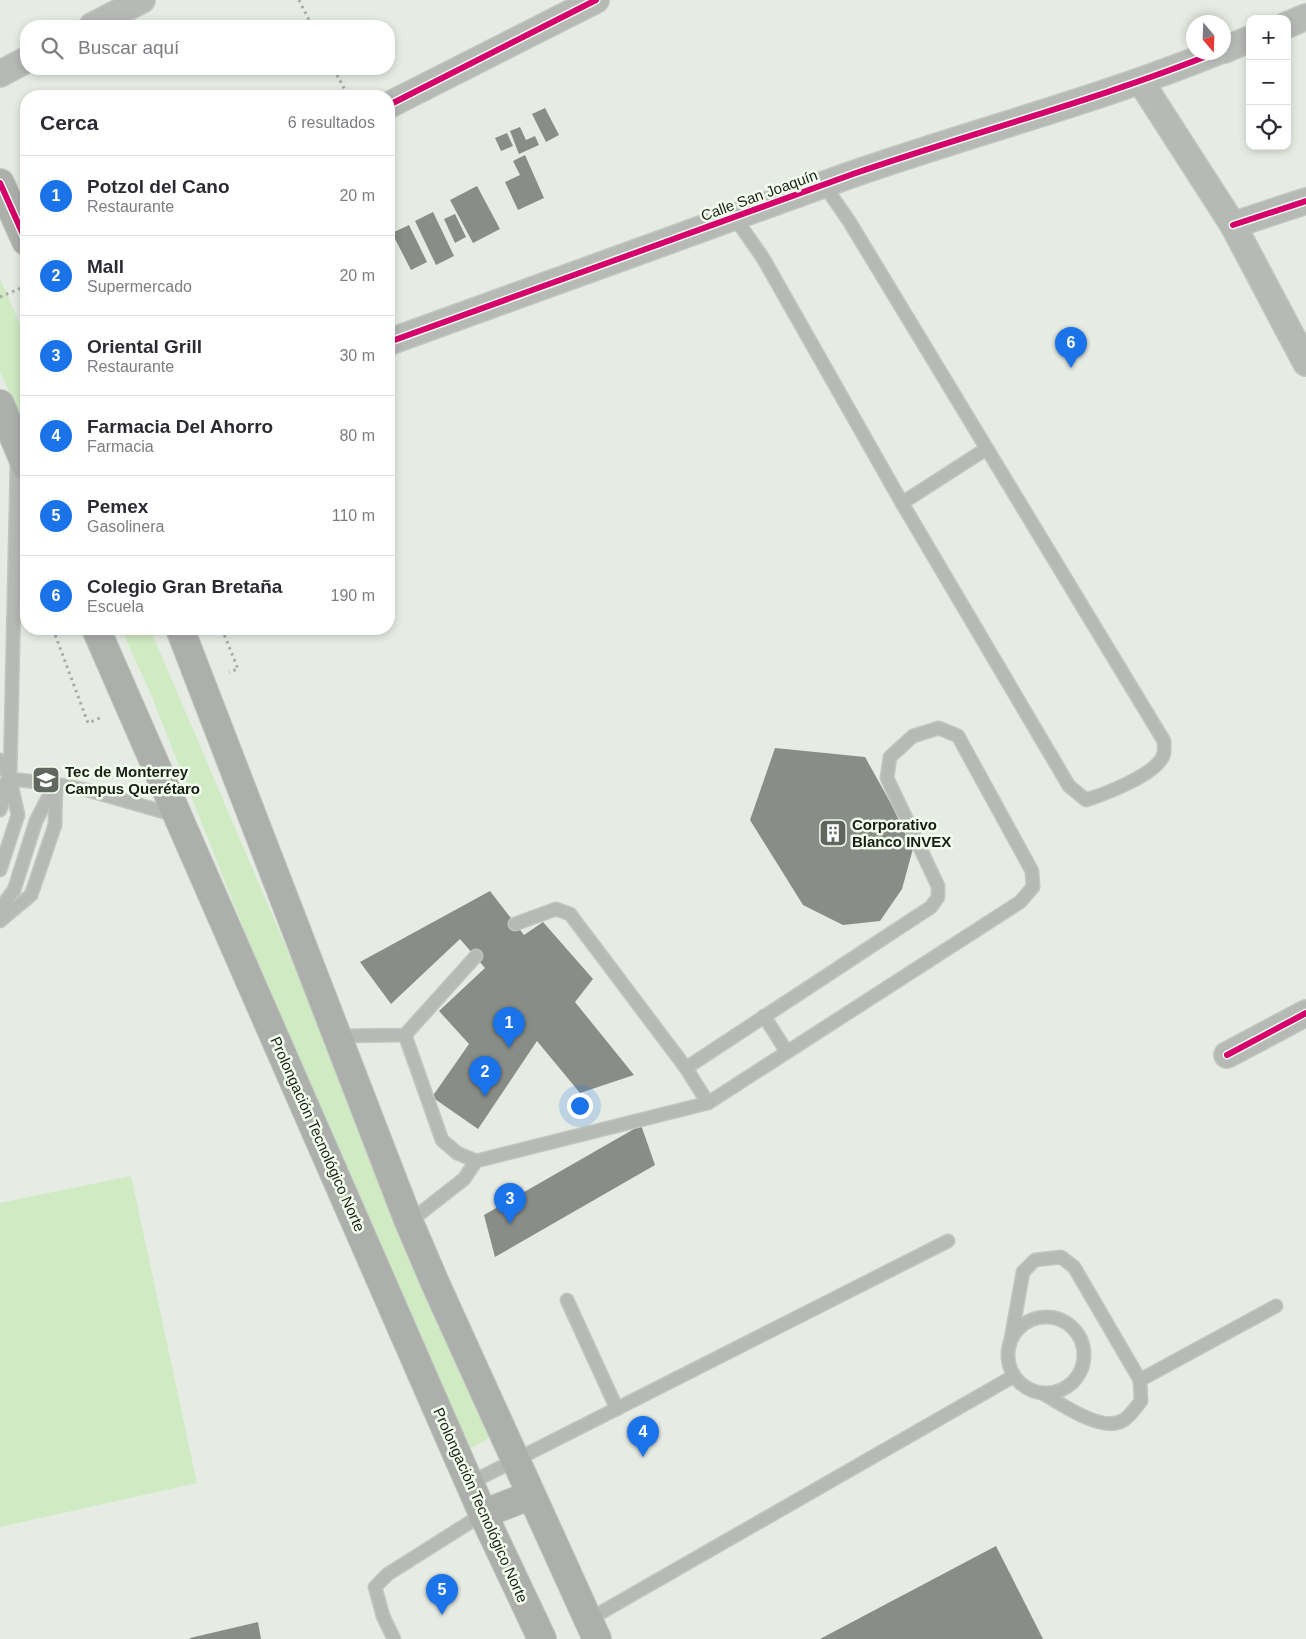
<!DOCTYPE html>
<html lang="es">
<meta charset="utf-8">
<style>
body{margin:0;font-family:Arial,sans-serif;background:#f2f2f3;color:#2b2b33}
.controls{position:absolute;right:15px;top:15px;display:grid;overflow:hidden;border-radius:10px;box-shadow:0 2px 8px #0003}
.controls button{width:45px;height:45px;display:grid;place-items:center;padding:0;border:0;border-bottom:1px solid #e1e1e2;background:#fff;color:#2b2b33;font:25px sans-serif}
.compass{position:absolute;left:1186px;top:15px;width:45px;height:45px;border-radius:50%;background:#fff;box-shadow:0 2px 8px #0003;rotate:161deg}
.you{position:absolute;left:579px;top:1105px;width:18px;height:18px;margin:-12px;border:4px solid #fff;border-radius:50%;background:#1a73e8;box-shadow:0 0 0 8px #1a73e833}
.badge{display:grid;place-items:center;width:32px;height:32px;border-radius:50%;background:#1a73e8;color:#fff;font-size:16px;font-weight:700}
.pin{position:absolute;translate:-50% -41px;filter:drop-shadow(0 1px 2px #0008)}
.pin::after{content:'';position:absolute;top:26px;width:18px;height:15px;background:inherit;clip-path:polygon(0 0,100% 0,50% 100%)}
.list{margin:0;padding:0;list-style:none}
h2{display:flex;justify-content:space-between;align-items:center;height:65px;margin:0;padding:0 20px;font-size:21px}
h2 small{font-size:16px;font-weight:400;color:#7c7c81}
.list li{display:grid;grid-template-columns:32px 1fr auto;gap:15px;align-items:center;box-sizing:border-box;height:80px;padding:0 20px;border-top:1px solid #e1e1e2}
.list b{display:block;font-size:19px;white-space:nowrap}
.list p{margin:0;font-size:16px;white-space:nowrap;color:#7c7c81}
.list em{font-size:16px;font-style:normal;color:#7c7c81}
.icon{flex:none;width:28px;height:28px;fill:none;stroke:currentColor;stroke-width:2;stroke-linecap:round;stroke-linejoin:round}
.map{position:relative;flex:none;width:1306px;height:1639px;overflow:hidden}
.search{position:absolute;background:#fff;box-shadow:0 2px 8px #0003;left:20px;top:20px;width:375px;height:55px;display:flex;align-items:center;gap:12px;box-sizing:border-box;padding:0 18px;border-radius:20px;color:#7c7c81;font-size:19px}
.panel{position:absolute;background:#fff;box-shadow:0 2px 8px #0003;left:20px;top:90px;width:375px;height:545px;border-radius:20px}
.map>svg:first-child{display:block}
.green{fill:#d0eac4}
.building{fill:#898d87}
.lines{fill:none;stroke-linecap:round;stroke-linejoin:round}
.lane-casing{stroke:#c2c6c0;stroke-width:15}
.street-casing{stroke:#c2c6c0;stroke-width:28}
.secondary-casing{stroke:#c2c6c0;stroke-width:30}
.path{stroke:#a9aba8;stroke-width:3;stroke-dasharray:2.5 4;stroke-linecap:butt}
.lane{stroke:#b6b9b5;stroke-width:12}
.street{stroke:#b6b9b5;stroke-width:25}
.secondary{stroke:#acafab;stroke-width:28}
.cycleway-casing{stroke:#f2feed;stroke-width:9}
.cycleway{stroke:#d6006c;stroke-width:6}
.labels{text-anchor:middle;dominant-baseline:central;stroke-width:5;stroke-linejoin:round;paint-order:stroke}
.street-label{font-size:15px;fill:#1a1e18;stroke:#f2feed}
.poi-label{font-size:15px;font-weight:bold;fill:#1a1e18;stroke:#f2feed;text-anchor:start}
</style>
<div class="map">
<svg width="1306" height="1639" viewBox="0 0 1306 1639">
<rect width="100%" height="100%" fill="#e6ece4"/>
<g class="green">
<path d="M 0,278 L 26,339 L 26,426 L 0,372 Z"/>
<path d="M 121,629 L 150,629 L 495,1435 L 469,1449 L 274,1006 L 150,692 Z"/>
<path d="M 131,1176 L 197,1483 L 0,1527 L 0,1203 Z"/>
</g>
<g class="building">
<path d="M 545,108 L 559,135 L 546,142 L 532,114 Z"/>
<path d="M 520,127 L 526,140 L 535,136 L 539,145 L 519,154 L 510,131 Z"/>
<path d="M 507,133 L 513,146 L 501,151 L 495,138 Z"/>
<path d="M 525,155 L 544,198 L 518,210 L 505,182 L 520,175 L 513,161 Z"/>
<path d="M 477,186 L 500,229 L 473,243 L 450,200 Z"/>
<path d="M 433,212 L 454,256 L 436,265 L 415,221 Z"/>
<path d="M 455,214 L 466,237 L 455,243 L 444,219 Z"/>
<path d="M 409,225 L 427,262 L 411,270 L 392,233 Z"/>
<path d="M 775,748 L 865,757 L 914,845 L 902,889 L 880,921 L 843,925 L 803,905 L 750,820 Z"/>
<path d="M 490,891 L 524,935 L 543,922 L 593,979 L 575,1002 L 634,1075 L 580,1093 L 537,1041 L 478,1129 L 432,1097 L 469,1044 L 439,1011 L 485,968 L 460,939 L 391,1004 L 360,962 Z"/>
<path d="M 641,1125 L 655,1165 L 495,1257 L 484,1215 Z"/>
<path d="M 996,1546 L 1043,1639 L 820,1639 Z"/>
<path d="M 258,1622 L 261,1639 L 190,1639 L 190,1638 Z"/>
</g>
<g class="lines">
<defs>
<g id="lane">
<path d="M 735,218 L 763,258 L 902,503 L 1069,786 L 1086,800 C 1105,794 1155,775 1163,756 C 1165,752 1164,745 1164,741 L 849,221 L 824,185"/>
<path d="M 902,503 L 986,449"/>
<path d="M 0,760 L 10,779 L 0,810"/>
<path d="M 0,788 L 10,779 L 56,784 L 87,790 L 175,815"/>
<path d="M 0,870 L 18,815 L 10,779 L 17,461"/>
<path d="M 0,909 L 14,890 L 36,821 L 54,786"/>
<path d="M 0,921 L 31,895 L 55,825 L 56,784"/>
<path d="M 764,1016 L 787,1052"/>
<path d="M 405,1035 L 442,1140 L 457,1153 L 476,1161"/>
<path d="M 336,1036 L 405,1035 L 476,956"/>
<path d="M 686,1068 L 931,907 L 938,897 L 938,886 L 887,778 L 890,757 L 913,736 L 939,728 L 958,736 L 1032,871 L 1033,887 L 1020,902 L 708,1103"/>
<path d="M 409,1222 L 464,1179 L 476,1161 L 708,1103 L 686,1068 L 570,914 L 556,909 L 515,924"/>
<path d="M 567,1300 L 617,1409"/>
<circle cx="1046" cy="1355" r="38"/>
<path d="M 1011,1339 L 1023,1272 L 1035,1260 L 1061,1257 L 1074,1267 L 1140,1380 L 1141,1401 C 1136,1407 1129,1418 1122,1421 C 1101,1432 1063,1405 1044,1394"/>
<path d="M 1140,1380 L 1276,1306"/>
<path d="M 470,1483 L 948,1241"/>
<path d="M 588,1620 L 1014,1376"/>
<path d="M 394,1639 L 383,1616 L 375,1587 L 388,1574 L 483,1514"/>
</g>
<g id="street">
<path d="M 1287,25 L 1306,17"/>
<path d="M 92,26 L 142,0"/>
<path d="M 1224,50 L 1250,39"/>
<path d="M 0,74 L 26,60"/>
<path d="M 1141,82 L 1233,225 L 1306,363"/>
<path d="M 389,105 L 596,0"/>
<path d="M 1233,225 L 1306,201"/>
<path d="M 389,342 C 544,287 698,229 853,174 C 974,132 1098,100 1217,52"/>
<path d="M 1227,1055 L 1306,1013"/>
</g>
<g id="secondary">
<path d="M 0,183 L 26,241"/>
<path d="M 0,404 L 26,466"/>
<path d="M 96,629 L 483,1514 L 542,1639"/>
<path d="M 180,629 L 409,1222 L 436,1285 L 597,1639"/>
<path d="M 483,1514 L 531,1495"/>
</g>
</defs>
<use href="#lane" class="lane-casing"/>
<use href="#street" class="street-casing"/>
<use href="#secondary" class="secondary-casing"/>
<g class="path">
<path d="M 299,0 L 312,26"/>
<path d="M 334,69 L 348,96"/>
<path d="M 0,297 L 26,286"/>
<path d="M 53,629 L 88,723 L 100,718 L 99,715"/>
<path d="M 222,629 L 238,669 L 229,672"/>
</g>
<use href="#lane" class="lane"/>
<use href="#street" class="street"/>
<use href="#secondary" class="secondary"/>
<defs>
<g id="cycleway">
<path d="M 389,105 L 596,0"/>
<path d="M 0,183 L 26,241"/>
<path d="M 1233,225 L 1306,201"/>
<path d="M 389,342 C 544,287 698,229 853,174 C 974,132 1098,100 1217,52"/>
<path d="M 1227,1055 L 1306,1013"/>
</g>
</defs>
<use href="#cycleway" class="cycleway-casing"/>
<use href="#cycleway" class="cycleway"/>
</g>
<defs>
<symbol id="university-square" viewBox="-11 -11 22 22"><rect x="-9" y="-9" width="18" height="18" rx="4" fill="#61665f" stroke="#f2feed"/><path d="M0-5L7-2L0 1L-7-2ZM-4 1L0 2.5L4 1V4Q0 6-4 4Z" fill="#fff"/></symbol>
<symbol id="building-square" viewBox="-11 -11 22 22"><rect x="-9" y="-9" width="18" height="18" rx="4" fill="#61665f" stroke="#f2feed"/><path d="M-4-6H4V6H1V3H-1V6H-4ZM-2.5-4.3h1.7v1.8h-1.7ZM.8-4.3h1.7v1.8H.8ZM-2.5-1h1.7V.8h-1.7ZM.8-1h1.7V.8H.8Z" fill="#fff"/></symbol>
</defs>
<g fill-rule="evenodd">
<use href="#university-square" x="30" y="764" width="32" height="32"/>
<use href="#building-square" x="817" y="817" width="32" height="32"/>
</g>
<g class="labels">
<g class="street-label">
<text transform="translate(759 195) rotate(-20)">Calle San Joaquín</text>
<text transform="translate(318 1134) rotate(66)">Prolongación Tecnológico Norte</text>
<text transform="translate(481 1505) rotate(66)">Prolongación Tecnológico Norte</text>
</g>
<g class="poi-label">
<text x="65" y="771">Tec de Monterrey<tspan x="65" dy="17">Campus Querétaro</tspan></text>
<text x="852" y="824">Corporativo<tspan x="852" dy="17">Blanco INVEX</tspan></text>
</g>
</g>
</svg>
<div class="controls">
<button>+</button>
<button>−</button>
<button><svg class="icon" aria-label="locate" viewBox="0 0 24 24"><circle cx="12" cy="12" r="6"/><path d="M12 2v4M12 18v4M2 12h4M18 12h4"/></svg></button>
</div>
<svg class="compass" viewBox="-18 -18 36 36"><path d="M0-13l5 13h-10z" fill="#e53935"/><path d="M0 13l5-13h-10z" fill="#7c7c81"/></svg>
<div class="you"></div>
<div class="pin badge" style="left:509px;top:1048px">1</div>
<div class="pin badge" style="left:485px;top:1097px">2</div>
<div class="pin badge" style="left:510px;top:1224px">3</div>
<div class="pin badge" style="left:643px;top:1457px">4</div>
<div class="pin badge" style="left:442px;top:1615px">5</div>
<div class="pin badge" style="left:1071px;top:368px">6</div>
<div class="search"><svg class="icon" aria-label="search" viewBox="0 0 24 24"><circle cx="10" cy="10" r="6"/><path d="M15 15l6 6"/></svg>Buscar aquí</div>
<section class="panel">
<h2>Cerca<small>6 resultados</small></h2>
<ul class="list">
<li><span class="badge">1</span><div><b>Potzol del Cano</b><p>Restaurante</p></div><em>20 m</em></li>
<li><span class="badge">2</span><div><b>Mall</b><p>Supermercado</p></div><em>20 m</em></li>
<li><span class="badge">3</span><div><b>Oriental Grill</b><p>Restaurante</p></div><em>30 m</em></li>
<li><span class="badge">4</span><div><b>Farmacia Del Ahorro</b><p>Farmacia</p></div><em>80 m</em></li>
<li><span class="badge">5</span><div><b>Pemex</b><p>Gasolinera</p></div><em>110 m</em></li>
<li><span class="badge">6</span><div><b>Colegio Gran Bretaña</b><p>Escuela</p></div><em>190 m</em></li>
</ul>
</section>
</div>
